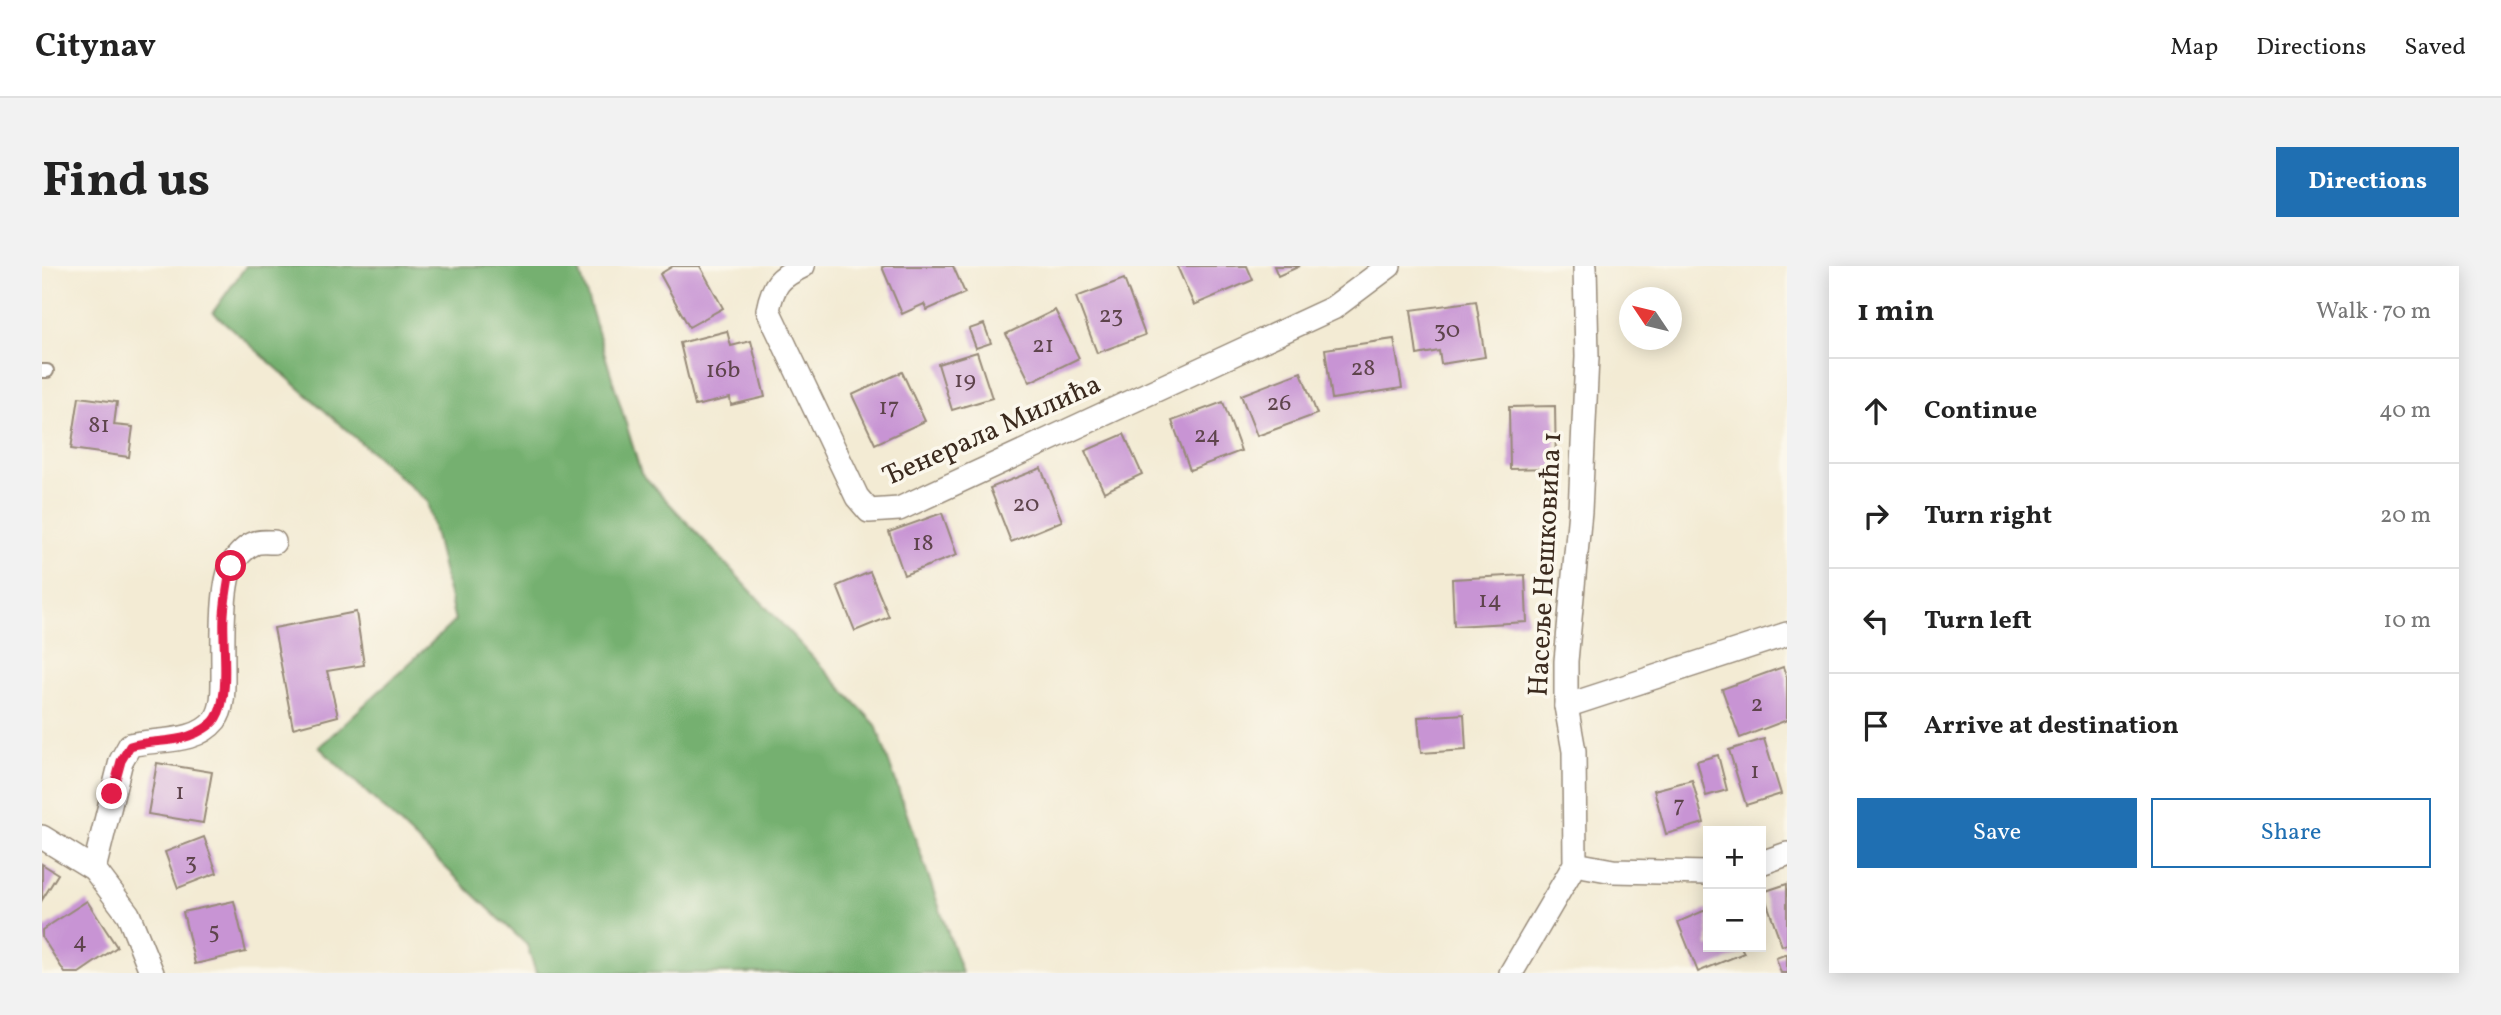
<!DOCTYPE html>
<meta charset="utf-8">
<style>
body{margin:0;font-family:Vollkorn,serif;background:#f2f2f2;color:#222}
.controls{position:absolute;right:21px;bottom:21px;display:grid;overflow:hidden;border-radius:0px;box-shadow:0 4px 18px #0003}
.controls button{width:63px;height:63px;display:grid;place-items:center;padding:0;border:0;border-bottom:2px solid #e0e0e0;background:#fff;color:#222;font:35px sans-serif}
.compass{position:absolute;left:1577px;top:21px;width:63px;height:63px;border-radius:50%;background:#fff;box-shadow:0 4px 18px #0003;rotate:305deg}
.stop{position:absolute;width:21px;height:21px;margin:-16px;border:5px solid #e11d48;border-radius:50%;background:#fff}
.stop.end{background:#e11d48;border-color:#fff;box-shadow:0 2px 7px #0008}
.list{margin:0;padding:0;list-style:none}
h2{display:flex;justify-content:space-between;align-items:center;height:91px;margin:0;padding:0 28px;font-size:30px}
h2 small{font-size:23px;font-weight:400;color:#767676}
.list li{display:grid;grid-template-columns:46px 1fr auto;gap:21px;align-items:center;box-sizing:border-box;height:105px;padding:0 28px;border-top:2px solid #e0e0e0}
.list b{display:block;font-size:26px;white-space:nowrap}
.list em{font-size:23px;font-style:normal;color:#767676}
.actions{display:flex;gap:14px;padding:21px 28px}
.actions a{flex:1;padding:16px 0;border:2px solid #1f6fb2;border-radius:0px;text-align:center;font-size:24px;color:#1f6fb2}
.actions .main{background:#1f6fb2;color:#fff}
.icon{flex:none;width:38px;height:38px;fill:none;stroke:currentColor;stroke-width:2;stroke-linecap:round;stroke-linejoin:round}
.map{position:relative;flex:none;width:1745px;height:707px;overflow:hidden;border-radius:0px}
header{display:flex;align-items:center;gap:42px;box-sizing:border-box;height:98px;padding:0 35px;background:#fff;border-bottom:2px solid #e0e0e0}
header strong{font-size:33px}
nav{display:flex;gap:38px;margin-inline-start:auto;font-size:24px}
.intro{display:flex;align-items:center;justify-content:space-between;box-sizing:border-box;height:168px;padding:0 42px}
h1{margin:0;font-size:49px}
.button{padding:18px 32px;border-radius:0px;background:#1f6fb2;color:#fff;font-size:24px;font-weight:700}
main{display:flex;gap:42px;padding:0 42px}
aside{flex:1;background:#fff;border-radius:0px;box-shadow:0 4px 18px #0003}
.map>svg:first-child{display:block}
.forest{fill:#74b070;stroke:#586d47;stroke-width:2}
.building{fill:#c894d4}
.lines{fill:none;stroke-linecap:round;stroke-linejoin:round}
.service-casing{stroke:#978a79;stroke-width:16}
.minor-casing{stroke:#978a79;stroke-width:26}
.service{stroke:#fff;stroke-width:12}
.minor{stroke:#fff;stroke-width:23}
.route{stroke:#e11d48;stroke-width:9}
.labels{text-anchor:middle;dominant-baseline:central;stroke-width:7;stroke-linejoin:round;paint-order:stroke}
.number-label{font-size:24px;fill:#5e444c}
.street-label{font-size:28px;fill:#3b2a1e;stroke:#fbf7ec}
</style>
<header>
<strong>Citynav</strong>
<nav><a>Map</a><a>Directions</a><a>Saved</a></nav>
</header>
<div class="intro"><h1>Find us</h1><a class="button">Directions</a></div>
<main>
<div class="map">
<svg width="1745" height="707" viewBox="0 0 1745 707">
<rect width="100%" height="100%" fill="#fbf7ec"/>
<filter id="ink" filterUnits="userSpaceOnUse"><feTurbulence type="fractalNoise" baseFrequency=".0143" numOctaves="2"/><feDisplacementMap in="SourceGraphic" scale="14" xChannelSelector="R" yChannelSelector="G"/><feConvolveMatrix kernelMatrix="1 2 1 2 8 2 1 2 1" color-interpolation-filters="sRGB"/></filter>
<filter id="wash" filterUnits="userSpaceOnUse"><feTurbulence type="fractalNoise" baseFrequency=".00686" numOctaves="4" result="noise"/><feDisplacementMap in="SourceGraphic" scale="28" xChannelSelector="R" yChannelSelector="G"/><feGaussianBlur stdDeviation="1.57" result="paint"/><feColorMatrix in="noise" values="0 0 0 0 0 0 0 0 0 0 0 0 0 0 0 0 0 1.4 0 .05"/><feComposite in="paint" operator="in"/></filter>
<g filter="url(#wash)">
<rect width="100%" height="100%" fill="#f3ebd4"/>
<path class="forest" d="M 204,0 L 536,0 L 599,207 L 834,459 L 920,707 L 494,707 L 485,679 L 277,481 L 413,355 L 385,235 L 171,46 Z"/>
<g id="blocks">
<g class="building">
<path d="M 631,0 L 658,0 L 681,42 L 647,61 L 618,8 Z"/>
<path d="M 843,0 L 911,0 L 923,27 L 885,44 L 882,38 L 860,48 L 840,1 Z"/>
<path d="M 1135,0 L 1205,0 L 1211,14 L 1152,39 Z"/>
<path d="M 1232,0 L 1258,0 L 1236,10 Z"/>
<path d="M 1082,13 L 1103,69 L 1055,87 L 1034,31 Z"/>
<path d="M 1434,35 L 1443,91 L 1399,98 L 1397,85 L 1375,89 L 1369,44 Z"/>
<path d="M 1013,44 L 1037,92 L 988,116 L 964,68 Z"/>
<path d="M 942,58 L 949,77 L 934,82 L 927,63 Z"/>
<path d="M 685,65 L 689,80 L 709,75 L 723,131 L 689,139 L 688,132 L 653,140 L 638,77 Z"/>
<path d="M 1352,73 L 1360,122 L 1290,133 L 1283,83 Z"/>
<path d="M 935,86 L 950,132 L 910,144 L 896,98 Z"/>
<path d="M 860,106 L 883,155 L 833,178 L 810,129 Z"/>
<path d="M 1259,106 L 1275,148 L 1215,170 L 1199,129 Z"/>
<path d="M 37,131 L 75,136 L 72,159 L 91,161 L 87,191 L 29,183 Z"/>
<path d="M 1181,136 L 1199,185 L 1148,204 L 1130,155 Z"/>
<path d="M 1513,140 L 1514,202 L 1468,203 L 1467,141 Z"/>
<path d="M 1082,168 L 1100,208 L 1062,226 L 1043,185 Z"/>
<path d="M 999,202 L 1020,255 L 969,276 L 948,222 Z"/>
<path d="M 900,247 L 915,289 L 862,309 L 847,266 Z"/>
<path d="M 828,306 L 847,351 L 813,365 L 795,320 Z"/>
<path d="M 1483,309 L 1485,356 L 1412,360 L 1410,313 Z"/>
<path d="M 314,346 L 322,399 L 285,405 L 296,450 L 251,462 L 232,362 Z"/>
<path d="M 1741,401 L 1745,412 L 1745,454 L 1698,472 L 1680,423 Z"/>
<path d="M 1422,448 L 1424,484 L 1379,487 L 1376,451 Z"/>
<path d="M 1722,473 L 1739,528 L 1704,539 L 1687,484 Z"/>
<path d="M 1676,489 L 1685,524 L 1664,530 L 1655,495 Z"/>
<path d="M 115,497 L 170,506 L 161,557 L 106,548 Z"/>
<path d="M 1650,514 L 1662,557 L 1624,568 L 1612,524 Z"/>
<path d="M 162,571 L 175,607 L 136,622 L 123,586 Z"/>
<path d="M 0,598 L 16,608 L 0,634 Z"/>
<path d="M 1745,618 L 1745,678 L 1740,680 L 1721,626 Z"/>
<path d="M 45,635 L 75,681 L 37,707 L 23,707 L 0,671 L 0,664 Z"/>
<path d="M 192,635 L 204,686 L 153,698 L 141,646 Z"/>
<path d="M 1666,643 L 1666,681 L 1699,681 L 1702,687 L 1656,706 L 1636,656 Z"/>
<path d="M 1745,688 L 1745,707 L 1739,707 L 1734,692 Z"/>
</g>
</g>
</g>
<g filter="url(#ink)">
<use href="#blocks" fill-opacity="0" stroke="#978a79" stroke-width="2"/>
<g class="lines">
<defs>
<path id="service" d="M 0,105 L 5,105"/>
<g id="minor">
<path d="M 761,0 C 738,11 731,18 726,44 L 815,231 L 827,245 L 857,243 L 1291,42 L 1347,0"/>
<path d="M 1524,440 L 1745,368"/>
<path d="M 0,571 L 52,603 L 86,648 L 110,707"/>
<path d="M 1719,597 L 1745,588"/>
<path d="M 1533,598 L 1571,605 L 1666,607"/>
<path d="M 52,603 L 79,495 L 88,479 C 115,472 153,479 173,454 C 182,442 181,422 181,407 C 181,380 179,324 189,301 C 192,293 203,281 211,278 C 216,275 225,276 232,276"/>
<path d="M 1469,707 L 1533,598 L 1532,485 L 1524,440 L 1524,395 L 1538,245 L 1545,91 L 1543,0"/>
</g>
</defs>
<use href="#service" class="service-casing"/>
<use href="#minor" class="minor-casing"/>
<use href="#service" class="service"/>
<use href="#minor" class="minor"/>
</g>
</g>
<g class="lines" filter="url(#ink)">
<path class="route" d="M 70,528 L 79,495 L 88,480 C 107,474 128,477 147,470 C 156,467 169,460 174,452 C 189,429 180,377 182,349 C 183,333 186,316 189,300"/>
</g>
<g class="labels">
<g class="number-label">
<text x="1069" y="50">23</text>
<text x="1405" y="65">30</text>
<text x="1001" y="80">21</text>
<text x="1321" y="103">28</text>
<text x="681" y="105">16b</text>
<text x="923" y="115">19</text>
<text x="1237" y="138">26</text>
<text x="847" y="142">17</text>
<text x="57" y="160">81</text>
<text x="1165" y="170">24</text>
<text x="984" y="239">20</text>
<text x="881" y="278">18</text>
<text x="1448" y="335">14</text>
<text x="1715" y="439">2</text>
<text x="1713" y="506">1</text>
<text x="138" y="527">1</text>
<text x="1637" y="540">7</text>
<text x="149" y="597">3</text>
<text x="172" y="666">5</text>
<text x="38" y="676">4</text>
</g>
<g class="street-label">
<text transform="translate(950 165) rotate(-24)">Ђенерала Милића</text>
<text transform="translate(1504 298) rotate(-87)">Насеље Нешковића 1</text>
</g>
</g>
</svg>
<div class="controls">
<button>+</button>
<button>−</button>
</div>
<svg class="compass" viewBox="-18 -18 36 36"><path d="M0-13l5 13h-10z" fill="#e53935"/><path d="M0 13l5-13h-10z" fill="#767676"/></svg>
<div class="stop" style="left:189px;top:300px"></div>
<div class="stop end" style="left:70px;top:528px"></div>
</div>
<aside>
<h2>1 min<small>Walk · 70 m</small></h2>
<ul class="list">
<li><svg class="icon" aria-label="ahead" viewBox="0 0 24 24"><path d="M12 20V5M6 11l6-6 6 6"/></svg><div><b>Continue</b></div><em>40 m</em></li>
<li><svg class="icon" aria-label="right" viewBox="0 0 24 24"><path d="M7 20v-9h11M14 6l5 5-5 5"/></svg><div><b>Turn right</b></div><em>20 m</em></li>
<li><svg class="icon" aria-label="left" viewBox="0 0 24 24"><path d="M17 20v-9H6M10 6l-5 5 5 5"/></svg><div><b>Turn left</b></div><em>10 m</em></li>
<li><svg class="icon" aria-label="arrive" viewBox="0 0 24 24"><path d="M6 21V4h12l-3 4 3 4H6"/></svg><div><b>Arrive at destination</b></div></li>
</ul>
<div class="actions"><a class="main">Save</a><a>Share</a></div>
</aside>
</main>
